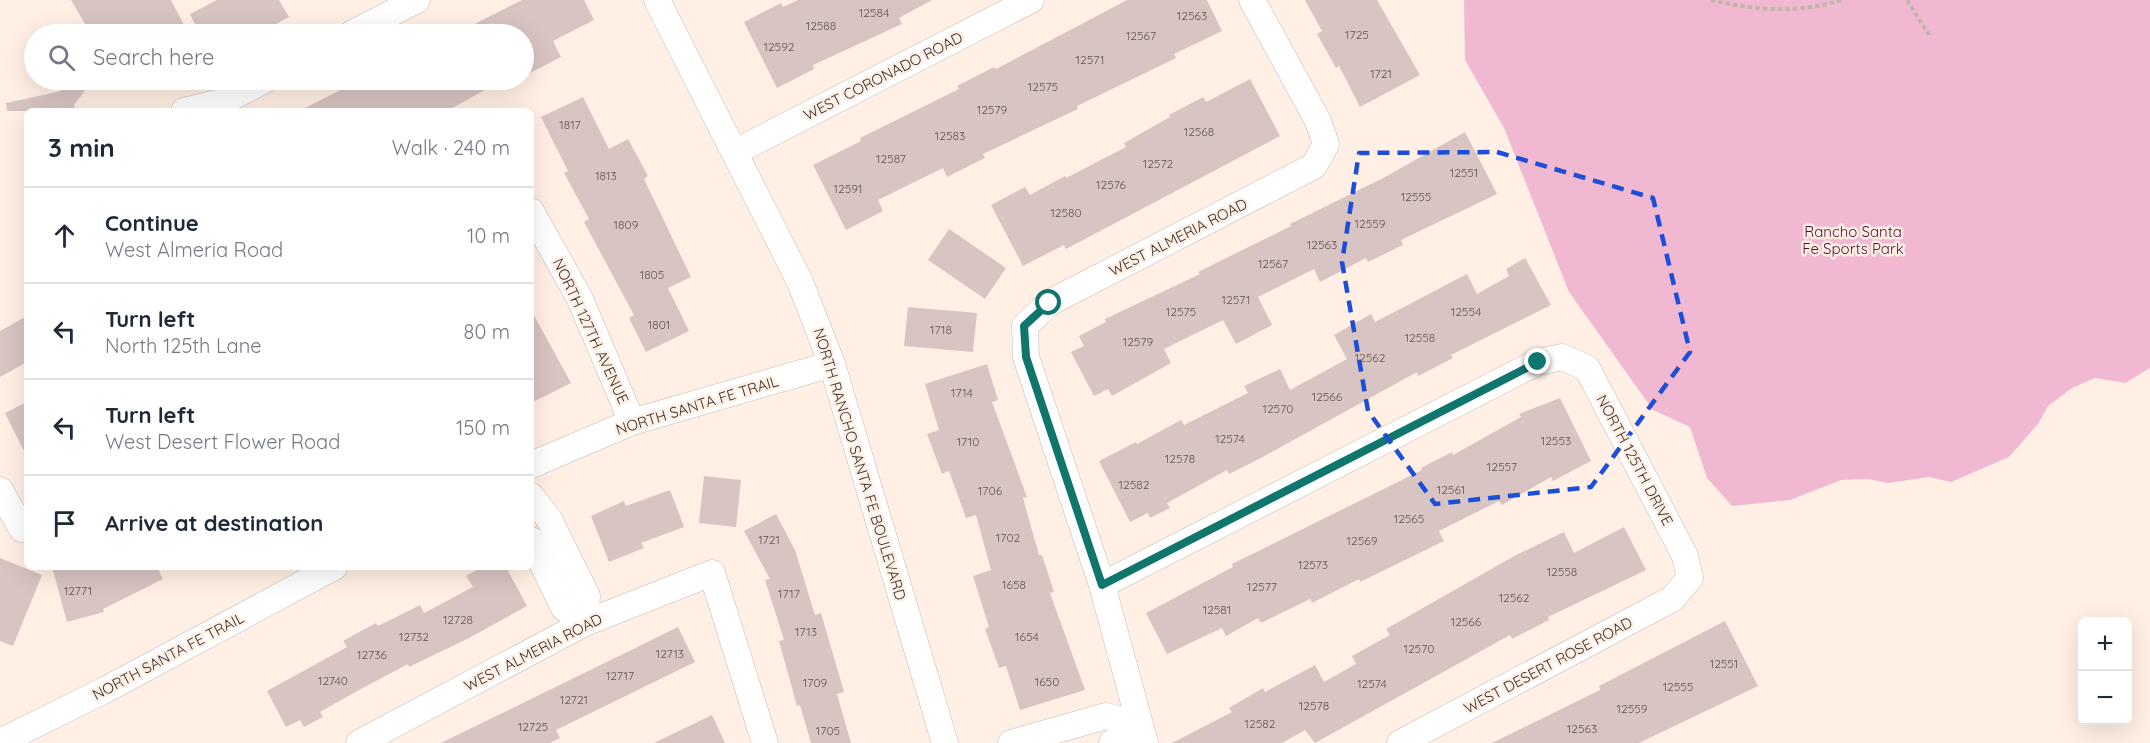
<!DOCTYPE html>
<meta charset="utf-8">
<style>
body{margin:0;font-family:Quicksand,sans-serif;background:#f6f6f7;color:#1f2937}
.controls{position:absolute;right:18px;bottom:18px;display:grid;overflow:hidden;border-radius:9px;box-shadow:0 6px 24px #0002}
.controls button{width:54px;height:54px;display:grid;place-items:center;padding:0;border:0;border-bottom:2px solid #e0e1e3;background:#fff;color:#1f2937;font:30px sans-serif}
.stop{position:absolute;width:18px;height:18px;margin:-14px;border:4px solid #0f766e;border-radius:50%;background:#fff}
.stop.end{background:#0f766e;border-color:#fff;box-shadow:0 2px 6px #0008}
.list{margin:0;padding:0;list-style:none}
h2{display:flex;justify-content:space-between;align-items:center;height:78px;margin:0;padding:0 24px;font-size:26px}
h2 small{font-size:20px;font-weight:400;color:#747a83}
.list li{display:grid;grid-template-columns:39px 1fr auto;gap:18px;align-items:center;box-sizing:border-box;height:96px;padding:0 24px;border-top:2px solid #e0e1e3}
.list b{display:block;font-size:22px;white-space:nowrap}
.list p{margin:0;font-size:20px;white-space:nowrap;color:#747a83}
.list em{font-size:20px;font-style:normal;color:#747a83}
.icon{flex:none;width:33px;height:33px;fill:none;stroke:currentColor;stroke-width:2;stroke-linecap:round;stroke-linejoin:round}
.map{position:relative;flex:none;width:2150px;height:743px;overflow:hidden}
.search{position:absolute;background:#fff;box-shadow:0 6px 24px #0002;left:24px;top:24px;width:510px;height:66px;display:flex;align-items:center;gap:15px;box-sizing:border-box;padding:0 21px;border-radius:33px;color:#747a83;font-size:22px}
.panel{position:absolute;background:#fff;box-shadow:0 6px 24px #0002;left:24px;top:108px;width:510px;height:462px;border-radius:9px}
.map>svg:first-child{display:block}
.green{fill:#f1b8d1}
.building{fill:#d8c4c2}
.lines{fill:none;stroke-linecap:round;stroke-linejoin:round}
.minor-casing{stroke:#c8b9ae;stroke-width:27}
.path{stroke:#c2b5ac;stroke-width:4;stroke-dasharray:4.5 3;stroke-linecap:butt}
.minor{stroke:#fff;stroke-width:26}
.route{stroke:#0f766e;stroke-width:8}
.marked{fill:none;stroke:#1d4ed8;stroke-width:4.5;stroke-dasharray:12 8;stroke-linejoin:round}
.labels{text-anchor:middle;dominant-baseline:central;stroke-width:5;stroke-linejoin:round;paint-order:stroke}
.number-label{font-size:12px;fill:#605653}
.street-label{font-size:15px;fill:#38322e;stroke:#ffefe4}
.park-label{font-size:15px;fill:#530e36;stroke:#ffefe4}
</style>
<div class="map">
<svg width="2150" height="743" viewBox="0 0 2150 743">
<rect width="100%" height="100%" fill="#ffefe4"/>
<path class="green" d="M 1464,0 L 2150,0 L 2150,368 L 2125,383 L 2095,378 L 2072,388 L 2048,406 L 2038,424 L 2009,457 L 1951,482 L 1929,477 L 1888,483 L 1868,479 L 1841,480 L 1790,500 L 1732,506 L 1707,478 L 1690,427 L 1653,410 L 1569,292 L 1504,128 L 1465,60 Z"/>
<g class="building">
<path d="M 71,0 L 171,0 L 186,29 L 176,34 L 91,34 Z"/>
<path d="M 217,0 L 279,0 L 289,17 L 258,34 L 200,34 L 190,14 Z"/>
<path d="M 522,0 L 584,0 L 594,20 L 553,41 L 561,57 L 524,76 L 524,34 L 455,34 Z"/>
<path d="M 798,0 L 932,0 L 899,18 L 902,24 L 813,65 L 814,69 L 777,88 L 744,22 L 781,3 L 783,7 Z"/>
<path d="M 1127,0 L 1207,0 L 1222,31 L 1174,54 L 1176,58 L 1077,106 L 1078,109 L 983,154 L 985,158 L 947,177 L 943,168 L 878,200 L 883,211 L 846,230 L 813,165 L 861,141 L 860,138 L 959,89 L 957,86 L 994,67 L 996,69 Z"/>
<path d="M 1305,0 L 1377,0 L 1420,75 L 1360,107 L 1339,66 L 1336,68 L 1317,34 L 1322,31 Z"/>
<path d="M 1250,79 L 1280,136 L 1066,249 L 1064,245 L 1023,266 L 991,205 L 1025,187 L 1030,195 L 1065,176 L 1066,178 L 1126,147 L 1124,143 L 1170,117 L 1169,115 L 1203,97 L 1206,102 Z"/>
<path d="M 46,80 L 93,80 L 74,105 L 76,111 L 7,111 L 6,103 L 61,91 Z"/>
<path d="M 360,80 L 503,80 L 447,111 L 299,111 Z"/>
<path d="M 583,97 L 609,149 L 628,139 L 648,176 L 644,179 L 691,277 L 668,288 L 689,331 L 646,352 L 629,318 L 634,315 L 584,222 L 589,219 L 564,173 L 568,171 L 541,117 Z"/>
<path d="M 1465,132 L 1497,194 L 1401,240 L 1403,245 L 1368,262 L 1366,258 L 1320,282 L 1314,269 L 1258,297 L 1272,325 L 1236,344 L 1223,320 L 1164,349 L 1171,363 L 1112,396 L 1108,389 L 1094,396 L 1071,352 L 1084,346 L 1079,336 L 1106,322 L 1105,319 L 1200,274 L 1198,272 L 1291,226 L 1290,224 L 1385,177 Z"/>
<path d="M 949,229 L 1006,268 L 985,299 L 928,260 Z"/>
<path d="M 1525,258 L 1551,305 L 1451,355 L 1453,358 L 1418,376 L 1417,372 L 1259,459 L 1229,474 L 1227,470 L 1167,503 L 1170,508 L 1150,518 L 1148,513 L 1130,522 L 1099,461 L 1136,442 L 1137,444 L 1181,420 L 1184,425 L 1248,393 L 1244,386 L 1280,369 L 1290,390 L 1347,359 L 1334,335 L 1371,314 L 1375,322 L 1467,274 L 1477,294 L 1509,276 L 1506,269 Z"/>
<path d="M 908,307 L 977,313 L 973,352 L 904,346 Z"/>
<path d="M 531,310 L 571,383 L 531,403 Z"/>
<path d="M 27,316 L 27,362 L 0,377 L 0,331 Z"/>
<path d="M 987,364 L 998,400 L 992,402 L 1027,497 L 1023,498 L 1039,555 L 1042,555 L 1054,592 L 1050,593 L 1085,690 L 1020,710 L 1006,666 L 999,668 L 985,629 L 989,627 L 973,576 L 991,570 L 976,515 L 966,518 L 949,471 L 942,474 L 927,434 L 939,430 L 925,384 Z"/>
<path d="M 1560,398 L 1591,461 L 1553,481 L 1551,477 L 1502,505 L 1499,501 L 1439,531 L 1444,541 L 1360,582 L 1359,579 L 1312,603 L 1310,599 L 1261,623 L 1258,618 L 1226,636 L 1222,628 L 1167,654 L 1146,613 L 1233,567 L 1232,564 L 1422,470 L 1421,468 L 1452,452 L 1453,455 L 1521,417 L 1519,414 Z"/>
<path d="M 27,402 L 27,457 L 5,413 Z"/>
<path d="M 704,476 L 741,480 L 736,527 L 699,523 Z"/>
<path d="M 670,490 L 684,527 L 641,543 L 644,548 L 609,562 L 591,516 L 624,501 L 626,506 Z"/>
<path d="M 776,514 L 795,550 L 815,615 L 821,613 L 844,692 L 837,694 L 851,743 L 811,743 L 800,705 L 797,706 L 779,641 L 784,640 L 765,580 L 770,579 L 744,531 Z"/>
<path d="M 1624,527 L 1646,570 L 1548,617 L 1549,620 L 1512,639 L 1510,635 L 1315,743 L 1305,730 L 1282,743 L 1172,743 L 1232,712 L 1229,708 L 1263,688 L 1265,692 L 1315,665 L 1324,682 L 1356,664 L 1352,656 L 1390,635 L 1386,629 L 1516,555 L 1564,532 L 1574,553 Z"/>
<path d="M 0,558 L 42,575 L 13,646 L 0,641 Z"/>
<path d="M 52,567 L 157,567 L 163,579 L 103,609 L 104,612 L 67,622 Z"/>
<path d="M 482,567 L 506,567 L 527,606 L 469,638 L 409,667 L 408,664 L 359,690 L 320,712 L 323,717 L 304,727 L 300,720 L 286,727 L 267,691 L 347,647 L 343,641 L 376,623 L 378,626 L 420,605 L 424,613 L 473,587 L 466,576 Z"/>
<path d="M 1725,621 L 1758,686 L 1639,743 L 1492,743 L 1600,690 L 1599,686 Z"/>
<path d="M 678,627 L 695,662 L 556,730 L 560,738 L 550,743 L 441,743 Z"/>
<path d="M 712,715 L 725,743 L 654,743 Z"/>
</g>
<g class="lines">
<defs>
<g id="minor">
<path d="M 657,0 L 800,282 L 832,364 L 945,743"/>
<path d="M 351,34 L 417,0"/>
<path d="M 184,111 L 222,102 L 265,80"/>
<path d="M 735,152 L 1031,0"/>
<path d="M 531,211 L 580,299 L 632,422"/>
<path d="M 531,465 L 632,422 L 832,364"/>
<path d="M 0,490 L 22,529 L 27,526"/>
<path d="M 531,496 L 549,519 L 587,596 L 585,623"/>
<path d="M 531,540 L 564,608 L 585,623"/>
<path d="M 1102,585 L 1538,362 L 1562,357 L 1587,368 L 1685,556 L 1690,578 L 1672,599 L 1400,743"/>
<path d="M 0,742 L 105,690 L 334,567"/>
<path d="M 359,743 L 585,623 L 712,573 L 765,743"/>
<path d="M 1011,743 L 1106,716 L 1139,724"/>
<path d="M 1112,743 L 1139,724"/>
<path d="M 1145,743 L 1102,585 L 1026,357 L 1025,326 L 1049,303 L 1314,166 L 1326,144 L 1318,121 L 1252,0"/>
</g>
</defs>
<use href="#minor" class="minor-casing"/>
<g class="path">
<path d="M 1711,0 C 1753,10 1798,14 1841,0"/>
<path d="M 1907,0 L 1929,35"/>
</g>
<use href="#minor" class="minor"/>
</g>
<g class="lines">
<path class="route" d="M 1049,303 L 1024,326 L 1026,357 L 1102,585 L 1538,362"/>
</g>
<path class="marked" d="M 1497,152 L 1653,198 L 1690,352 L 1591,487 L 1435,504 L 1368,411 L 1342,262 L 1359,153 Z"/>
<g class="labels">
<g class="number-label">
<text x="874" y="12">12584</text>
<text x="1192" y="15">12563</text>
<text x="821" y="25">12588</text>
<text x="1357" y="34">1725</text>
<text x="1141" y="35">12567</text>
<text x="779" y="46">12592</text>
<text x="1090" y="59">12571</text>
<text x="1381" y="73">1721</text>
<text x="1043" y="86">12575</text>
<text x="992" y="109">12579</text>
<text x="570" y="124">1817</text>
<text x="1199" y="131">12568</text>
<text x="950" y="135">12583</text>
<text x="891" y="158">12587</text>
<text x="1158" y="163">12572</text>
<text x="1464" y="172">12551</text>
<text x="606" y="175">1813</text>
<text x="1111" y="184">12576</text>
<text x="848" y="188">12591</text>
<text x="1416" y="196">12555</text>
<text x="1066" y="212">12580</text>
<text x="1370" y="223">12559</text>
<text x="626" y="224">1809</text>
<text x="1322" y="244">12563</text>
<text x="1273" y="263">12567</text>
<text x="652" y="274">1805</text>
<text x="1236" y="299">12571</text>
<text x="1181" y="311">12575</text>
<text x="1466" y="311">12554</text>
<text x="659" y="324">1801</text>
<text x="941" y="329">1718</text>
<text x="1420" y="337">12558</text>
<text x="1138" y="341">12579</text>
<text x="1370" y="357">12562</text>
<text x="962" y="392">1714</text>
<text x="1327" y="396">12566</text>
<text x="1278" y="408">12570</text>
<text x="1230" y="438">12574</text>
<text x="1556" y="440">12553</text>
<text x="968" y="441">1710</text>
<text x="1180" y="458">12578</text>
<text x="1502" y="466">12557</text>
<text x="1134" y="484">12582</text>
<text x="1451" y="489">12561</text>
<text x="990" y="490">1706</text>
<text x="1409" y="518">12565</text>
<text x="1008" y="537">1702</text>
<text x="769" y="539">1721</text>
<text x="1362" y="540">12569</text>
<text x="1313" y="564">12573</text>
<text x="1562" y="571">12558</text>
<text x="1014" y="584">1658</text>
<text x="1262" y="586">12577</text>
<text x="78" y="590">12771</text>
<text x="789" y="593">1717</text>
<text x="1514" y="597">12562</text>
<text x="1217" y="609">12581</text>
<text x="458" y="619">12728</text>
<text x="1466" y="621">12566</text>
<text x="806" y="631">1713</text>
<text x="414" y="636">12732</text>
<text x="1027" y="636">1654</text>
<text x="1419" y="648">12570</text>
<text x="670" y="653">12713</text>
<text x="372" y="654">12736</text>
<text x="1724" y="663">12551</text>
<text x="620" y="675">12717</text>
<text x="333" y="680">12740</text>
<text x="1047" y="681">1650</text>
<text x="815" y="682">1709</text>
<text x="1372" y="683">12574</text>
<text x="1678" y="686">12555</text>
<text x="574" y="699">12721</text>
<text x="1314" y="705">12578</text>
<text x="1632" y="708">12559</text>
<text x="1260" y="723">12582</text>
<text x="533" y="726">12725</text>
<text x="1582" y="728">12563</text>
<text x="828" y="730">1705</text>
</g>
<g class="street-label">
<text transform="translate(883 76) rotate(-27)">WEST CORONADO ROAD</text>
<text transform="translate(1178 237) rotate(-27)">WEST ALMERIA ROAD</text>
<text transform="translate(591 331) rotate(65)">NORTH 127TH AVENUE</text>
<text transform="translate(697 405) rotate(-17)">NORTH SANTA FE TRAIL</text>
<text transform="translate(1635 460) rotate(62)">NORTH 125TH DRIVE</text>
<text transform="translate(860 464) rotate(73)">NORTH RANCHO SANTA FE BOULEVARD</text>
<text transform="translate(533 652) rotate(-27)">WEST ALMERIA ROAD</text>
<text transform="translate(168 656) rotate(-28)">NORTH SANTA FE TRAIL</text>
<text transform="translate(1548 665) rotate(-28)">WEST DESERT ROSE ROAD</text>
</g>
<g class="park-label">
<text x="1853" y="231">Rancho Santa<tspan x="1853" dy="17">Fe Sports Park</tspan></text>
</g>
</g>
</svg>
<div class="controls">
<button>+</button>
<button>−</button>
</div>
<div class="stop" style="left:1049px;top:303px"></div>
<div class="stop end" style="left:1538px;top:362px"></div>
<div class="search"><svg class="icon" aria-label="search" viewBox="0 0 24 24"><circle cx="10" cy="10" r="6"/><path d="M15 15l6 6"/></svg>Search here</div>
<section class="panel">
<h2>3 min<small>Walk · 240 m</small></h2>
<ul class="list">
<li><svg class="icon" aria-label="ahead" viewBox="0 0 24 24"><path d="M12 20V5M6 11l6-6 6 6"/></svg><div><b>Continue</b><p>West Almeria Road</p></div><em>10 m</em></li>
<li><svg class="icon" aria-label="left" viewBox="0 0 24 24"><path d="M17 20v-9H6M10 6l-5 5 5 5"/></svg><div><b>Turn left</b><p>North 125th Lane</p></div><em>80 m</em></li>
<li><svg class="icon" aria-label="left" viewBox="0 0 24 24"><path d="M17 20v-9H6M10 6l-5 5 5 5"/></svg><div><b>Turn left</b><p>West Desert Flower Road</p></div><em>150 m</em></li>
<li><svg class="icon" aria-label="arrive" viewBox="0 0 24 24"><path d="M6 21V4h12l-3 4 3 4H6"/></svg><div><b>Arrive at destination</b></div></li>
</ul>
</section>
</div>
